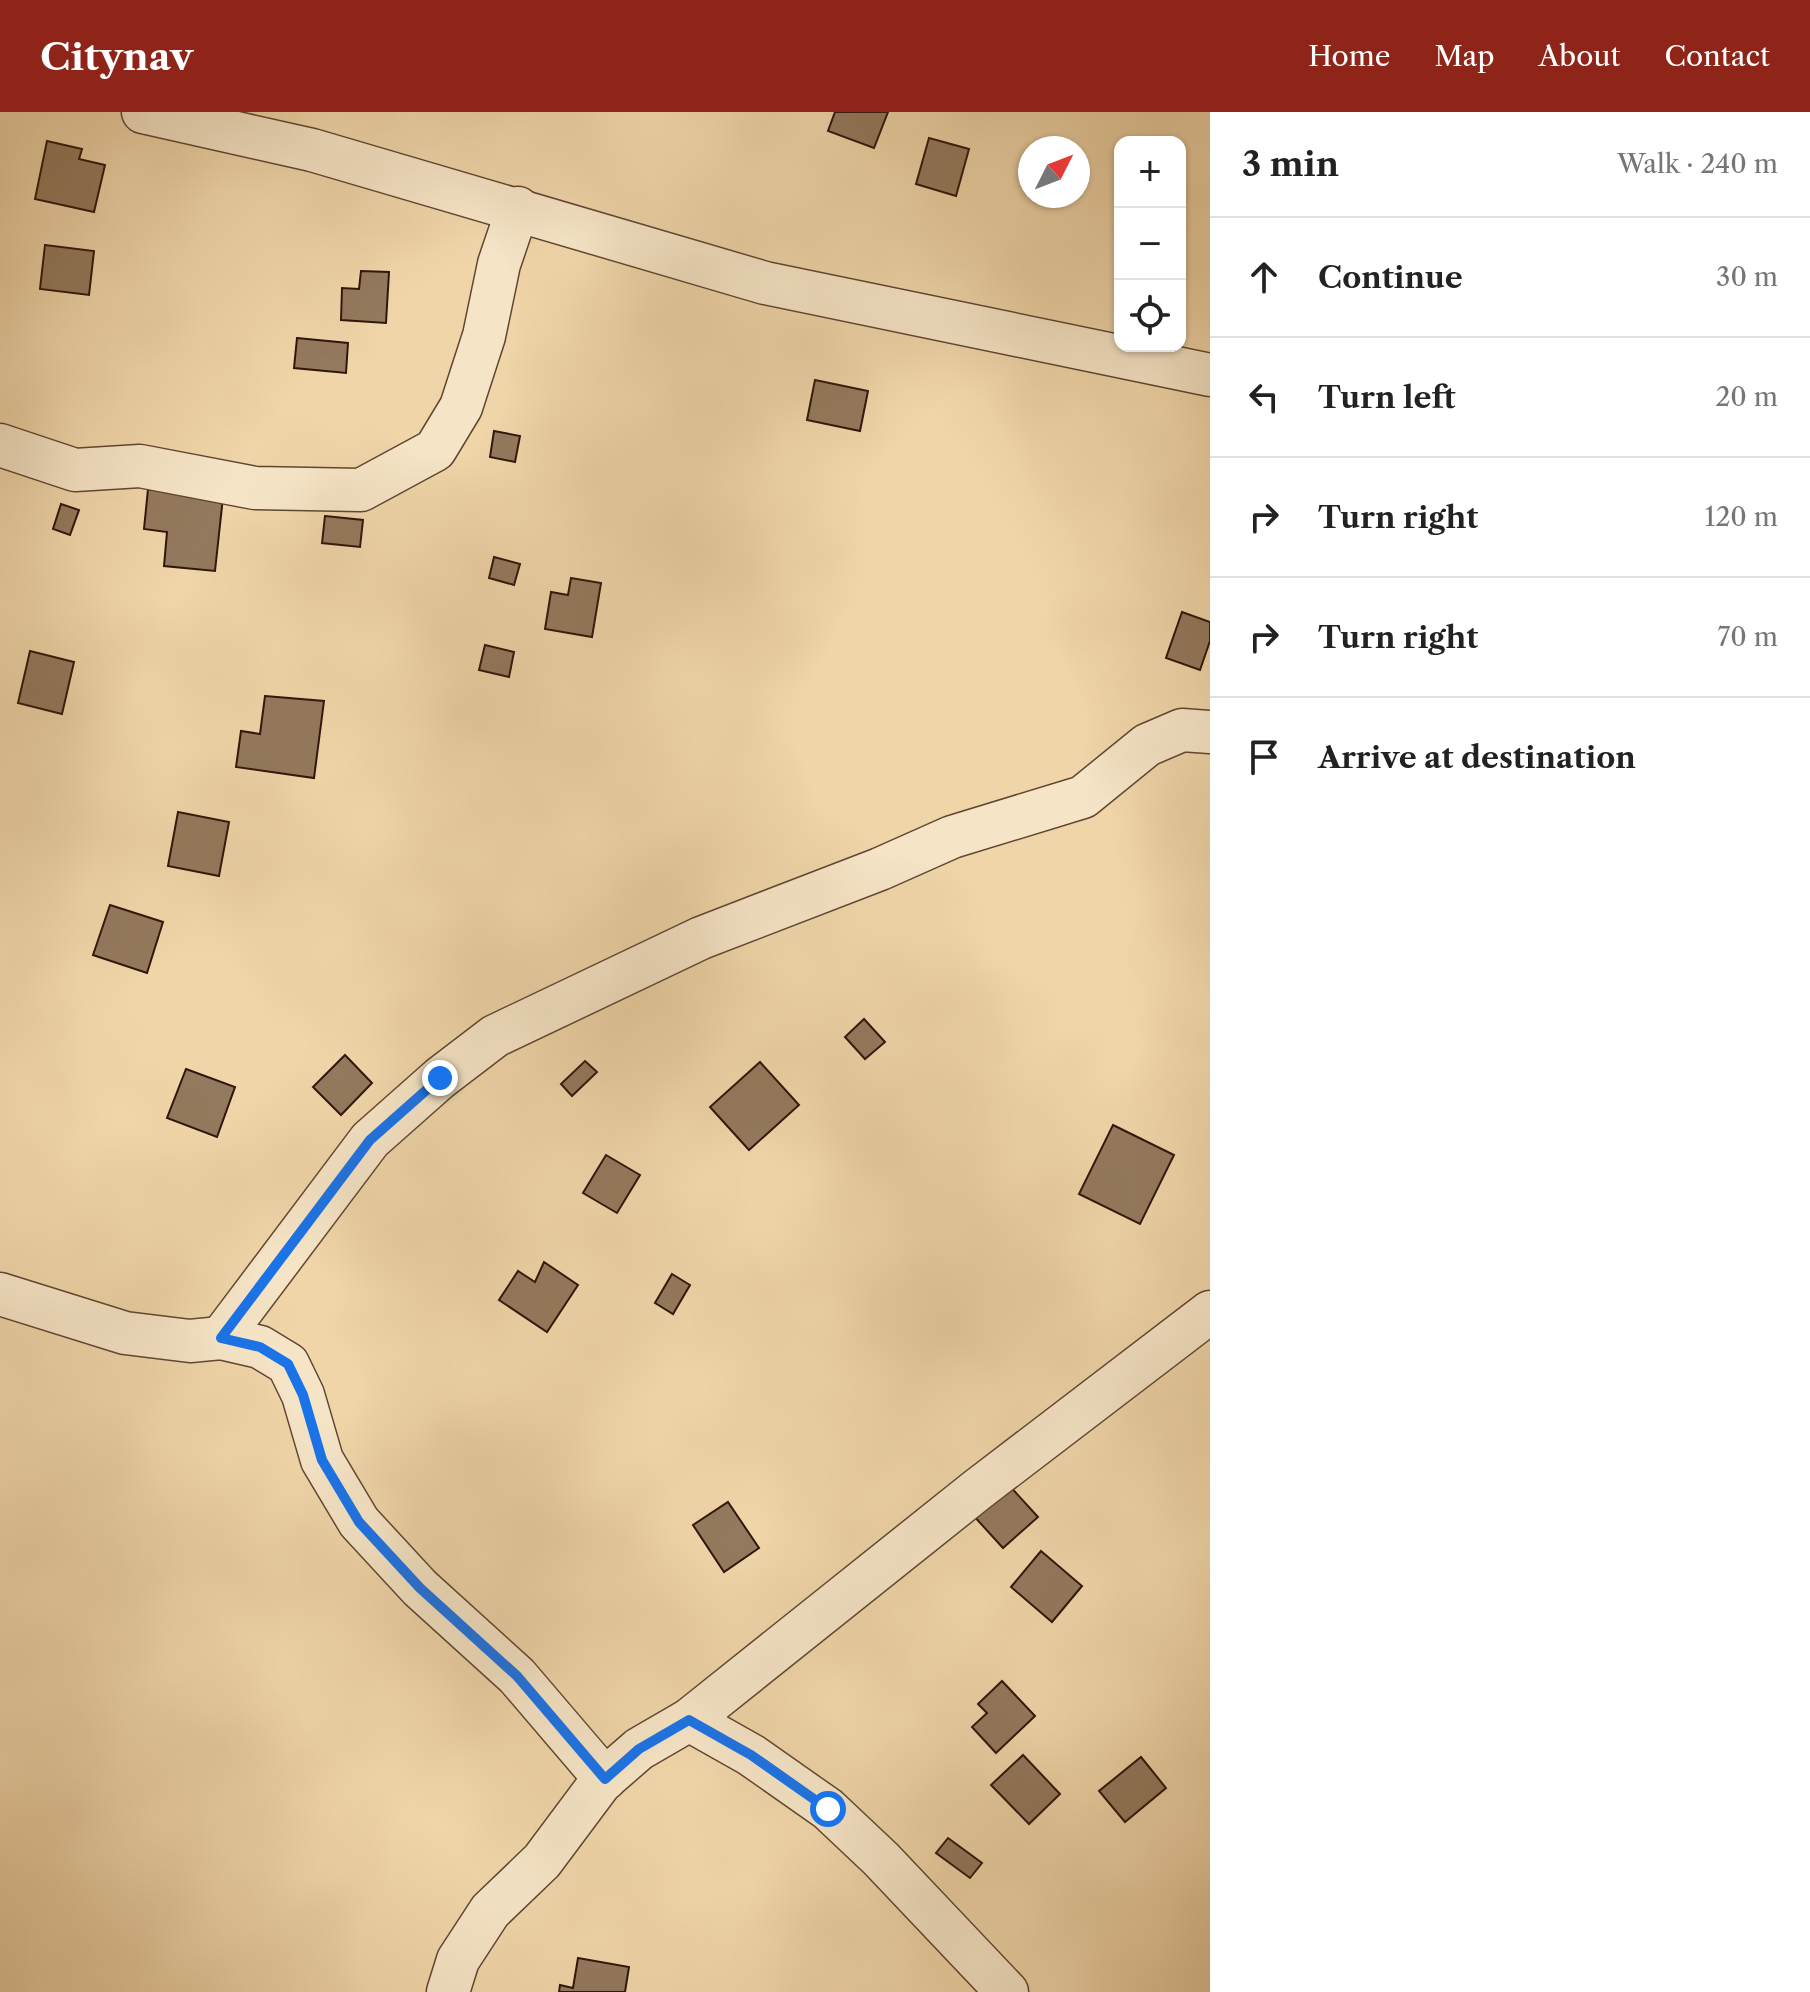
<!DOCTYPE html>
<meta charset="utf-8">
<style>
body{margin:0;font-family:"Libre Caslon Text",serif;background:#f2f2f2;color:#222}
.controls{position:absolute;right:24px;top:24px;display:grid;overflow:hidden;border-radius:16px;box-shadow:0 2px 6px #0004}
.controls button{width:72px;height:72px;display:grid;place-items:center;padding:0;border:0;border-bottom:2px solid #e0e0e0;background:#fff;color:#222;font:40px sans-serif}
.compass{position:absolute;left:1018px;top:24px;width:72px;height:72px;border-radius:50%;background:#fff;box-shadow:0 2px 6px #0004;rotate:48deg}
.stop{position:absolute;width:24px;height:24px;margin:-18px;border:6px solid #1a73e8;border-radius:50%;background:#fff}
.stop.end{background:#1a73e8;border-color:#fff;box-shadow:0 2px 8px #0008}
.list{margin:0;padding:0;list-style:none}
h2{display:flex;justify-content:space-between;align-items:center;height:104px;margin:0;padding:0 32px;font-size:34px}
h2 small{font-size:26px;font-weight:400;color:#767676}
.list li{display:grid;grid-template-columns:52px 1fr auto;gap:24px;align-items:center;box-sizing:border-box;height:120px;padding:0 32px;border-top:2px solid #e0e0e0}
.list b{display:block;font-size:30px;white-space:nowrap}
.list em{font-size:26px;font-style:normal;color:#767676}
.icon{flex:none;width:44px;height:44px;fill:none;stroke:currentColor;stroke-width:2;stroke-linecap:round;stroke-linejoin:round}
.map{position:relative;flex:none;width:1210px;height:1880px;overflow:hidden}
header{display:flex;align-items:center;gap:48px;box-sizing:border-box;height:112px;padding:0 40px;background:#8f2418;color:#fff}
header strong{font-size:38px}
nav{display:flex;gap:44px;margin-inline-start:auto;font-size:28px}
main{display:flex}
aside{flex:1;background:#fff}
.map>svg:first-child{display:block}
.building{fill:#93795d;stroke:#30160b;stroke-width:2}
.lines{fill:none;stroke-linecap:round;stroke-linejoin:round}
.minor-casing{stroke:#604632;stroke-width:45}
.minor{stroke:#f5e4c6;stroke-width:42}
.route{stroke:#1a73e8;stroke-width:10}
</style>
<header>
<strong>Citynav</strong>
<nav><a>Home</a><a>Map</a><a>About</a><a>Contact</a></nav>
</header>
<main>
<div class="map">
<svg width="1210" height="1880" viewBox="0 0 1210 1880">
<rect width="100%" height="100%" fill="#efd5a8"/>
<filter id="stains"><feTurbulence type="fractalNoise" baseFrequency=".0025" numOctaves="4"/><feColorMatrix values="0 0 0 0 .2 0 0 0 0 .09 0 0 0 0 .02 0 0 0 .5 -.17"/></filter>
<radialGradient id="worn" r=".72"><stop offset=".6" stop-color="#630" stop-opacity="0"/><stop offset="1" stop-color="#630" stop-opacity=".3"/></radialGradient>
<g class="building">
<path d="M 835,0 L 888,0 L 874,36 L 828,19 Z"/>
<path d="M 929,26 L 969,37 L 956,84 L 916,72 Z"/>
<path d="M 47,29 L 82,37 L 79,47 L 105,53 L 94,100 L 35,87 Z"/>
<path d="M 45,133 L 94,139 L 89,183 L 40,177 Z"/>
<path d="M 361,159 L 389,160 L 386,211 L 341,208 L 342,176 L 359,177 Z"/>
<path d="M 297,226 L 348,231 L 346,261 L 294,256 Z"/>
<path d="M 815,268 L 868,279 L 860,319 L 807,308 Z"/>
<path d="M 494,319 L 520,324 L 515,350 L 490,345 Z"/>
<path d="M 148,377 L 223,385 L 215,459 L 164,454 L 167,420 L 144,417 Z"/>
<path d="M 61,392 L 79,398 L 70,423 L 53,417 Z"/>
<path d="M 325,404 L 363,408 L 360,435 L 322,431 Z"/>
<path d="M 494,445 L 520,452 L 514,473 L 489,466 Z"/>
<path d="M 571,466 L 601,471 L 592,525 L 545,517 L 551,480 L 568,483 Z"/>
<path d="M 1182,500 L 1210,510 L 1210,529 L 1200,558 L 1166,546 Z"/>
<path d="M 485,533 L 514,540 L 509,565 L 479,558 Z"/>
<path d="M 30,539 L 74,550 L 62,602 L 18,591 Z"/>
<path d="M 265,584 L 324,589 L 314,666 L 236,655 L 241,619 L 260,622 Z"/>
<path d="M 178,700 L 229,710 L 219,764 L 168,754 Z"/>
<path d="M 110,793 L 163,810 L 147,861 L 93,843 Z"/>
<path d="M 864,907 L 885,930 L 865,947 L 845,925 Z"/>
<path d="M 345,943 L 372,971 L 341,1003 L 313,975 Z"/>
<path d="M 585,949 L 597,960 L 572,984 L 561,972 Z"/>
<path d="M 760,950 L 799,993 L 749,1038 L 710,995 Z"/>
<path d="M 186,957 L 235,975 L 217,1025 L 167,1006 Z"/>
<path d="M 1113,1013 L 1174,1043 L 1140,1112 L 1079,1082 Z"/>
<path d="M 606,1043 L 640,1063 L 617,1101 L 583,1081 Z"/>
<path d="M 544,1150 L 578,1173 L 547,1220 L 499,1188 L 518,1159 L 535,1170 Z"/>
<path d="M 672,1162 L 690,1173 L 673,1202 L 655,1191 Z"/>
<path d="M 1007,1371 L 1038,1405 L 1003,1436 L 972,1402 Z"/>
<path d="M 728,1390 L 759,1436 L 724,1460 L 693,1413 Z"/>
<path d="M 1041,1439 L 1082,1474 L 1052,1510 L 1011,1475 Z"/>
<path d="M 1002,1569 L 1035,1604 L 996,1641 L 972,1615 L 987,1601 L 978,1592 Z"/>
<path d="M 1023,1643 L 1060,1682 L 1029,1712 L 991,1673 Z"/>
<path d="M 1141,1645 L 1166,1676 L 1125,1710 L 1099,1679 Z"/>
<path d="M 948,1726 L 982,1751 L 970,1766 L 936,1741 Z"/>
<path d="M 578,1846 L 629,1855 L 625,1880 L 559,1880 L 560,1873 L 573,1876 Z"/>
</g>
<g class="lines">
<defs>
<g id="minor">
<path d="M 143,0 L 312,38 L 765,171 L 1210,263"/>
<path d="M 0,333 L 75,358 L 140,354 L 255,376 L 361,378 L 435,338 L 461,295 L 484,224 L 499,152 L 518,96"/>
<path d="M 0,1182 L 125,1221 L 190,1229 L 221,1226 L 260,1235 L 288,1252 L 303,1283 L 322,1348 L 359,1410 L 420,1476 L 517,1564 L 605,1667"/>
<path d="M 221,1226 L 370,1028 L 440,966 L 495,924 L 701,826 L 880,757 L 952,725 L 1083,685 L 1147,633 L 1182,618 L 1210,620"/>
<path d="M 689,1608 L 751,1643 L 828,1697 L 881,1747 L 1007,1880"/>
<path d="M 448,1880 L 458,1848 L 490,1799 L 542,1749 L 601,1670 L 639,1637 L 689,1608 L 977,1378 L 1210,1200"/>
</g>
</defs>
<use href="#minor" class="minor-casing"/>
<use href="#minor" class="minor"/>
</g>
<g class="lines">
<path class="route" d="M 440,966 L 370,1028 L 221,1226 L 260,1235 L 288,1252 L 303,1283 L 322,1348 L 359,1410 L 420,1476 L 517,1564 L 605,1667 L 639,1637 L 689,1608 L 751,1643 L 828,1697"/>
</g>
<rect width="100%" height="100%" filter="url(#stains)"/>
<rect width="100%" height="100%" fill="url(#worn)"/>
</svg>
<div class="controls">
<button>+</button>
<button>−</button>
<button><svg class="icon" aria-label="locate" viewBox="0 0 24 24"><circle cx="12" cy="12" r="6"/><path d="M12 2v4M12 18v4M2 12h4M18 12h4"/></svg></button>
</div>
<svg class="compass" viewBox="-18 -18 36 36"><path d="M0-13l5 13h-10z" fill="#e53935"/><path d="M0 13l5-13h-10z" fill="#767676"/></svg>
<div class="stop" style="left:828px;top:1697px"></div>
<div class="stop end" style="left:440px;top:966px"></div>
</div>
<aside>
<h2>3 min<small>Walk · 240 m</small></h2>
<ul class="list">
<li><svg class="icon" aria-label="ahead" viewBox="0 0 24 24"><path d="M12 20V5M6 11l6-6 6 6"/></svg><div><b>Continue</b></div><em>30 m</em></li>
<li><svg class="icon" aria-label="left" viewBox="0 0 24 24"><path d="M17 20v-9H6M10 6l-5 5 5 5"/></svg><div><b>Turn left</b></div><em>20 m</em></li>
<li><svg class="icon" aria-label="right" viewBox="0 0 24 24"><path d="M7 20v-9h11M14 6l5 5-5 5"/></svg><div><b>Turn right</b></div><em>120 m</em></li>
<li><svg class="icon" aria-label="right" viewBox="0 0 24 24"><path d="M7 20v-9h11M14 6l5 5-5 5"/></svg><div><b>Turn right</b></div><em>70 m</em></li>
<li><svg class="icon" aria-label="arrive" viewBox="0 0 24 24"><path d="M6 21V4h12l-3 4 3 4H6"/></svg><div><b>Arrive at destination</b></div></li>
</ul>
</aside>
</main>
